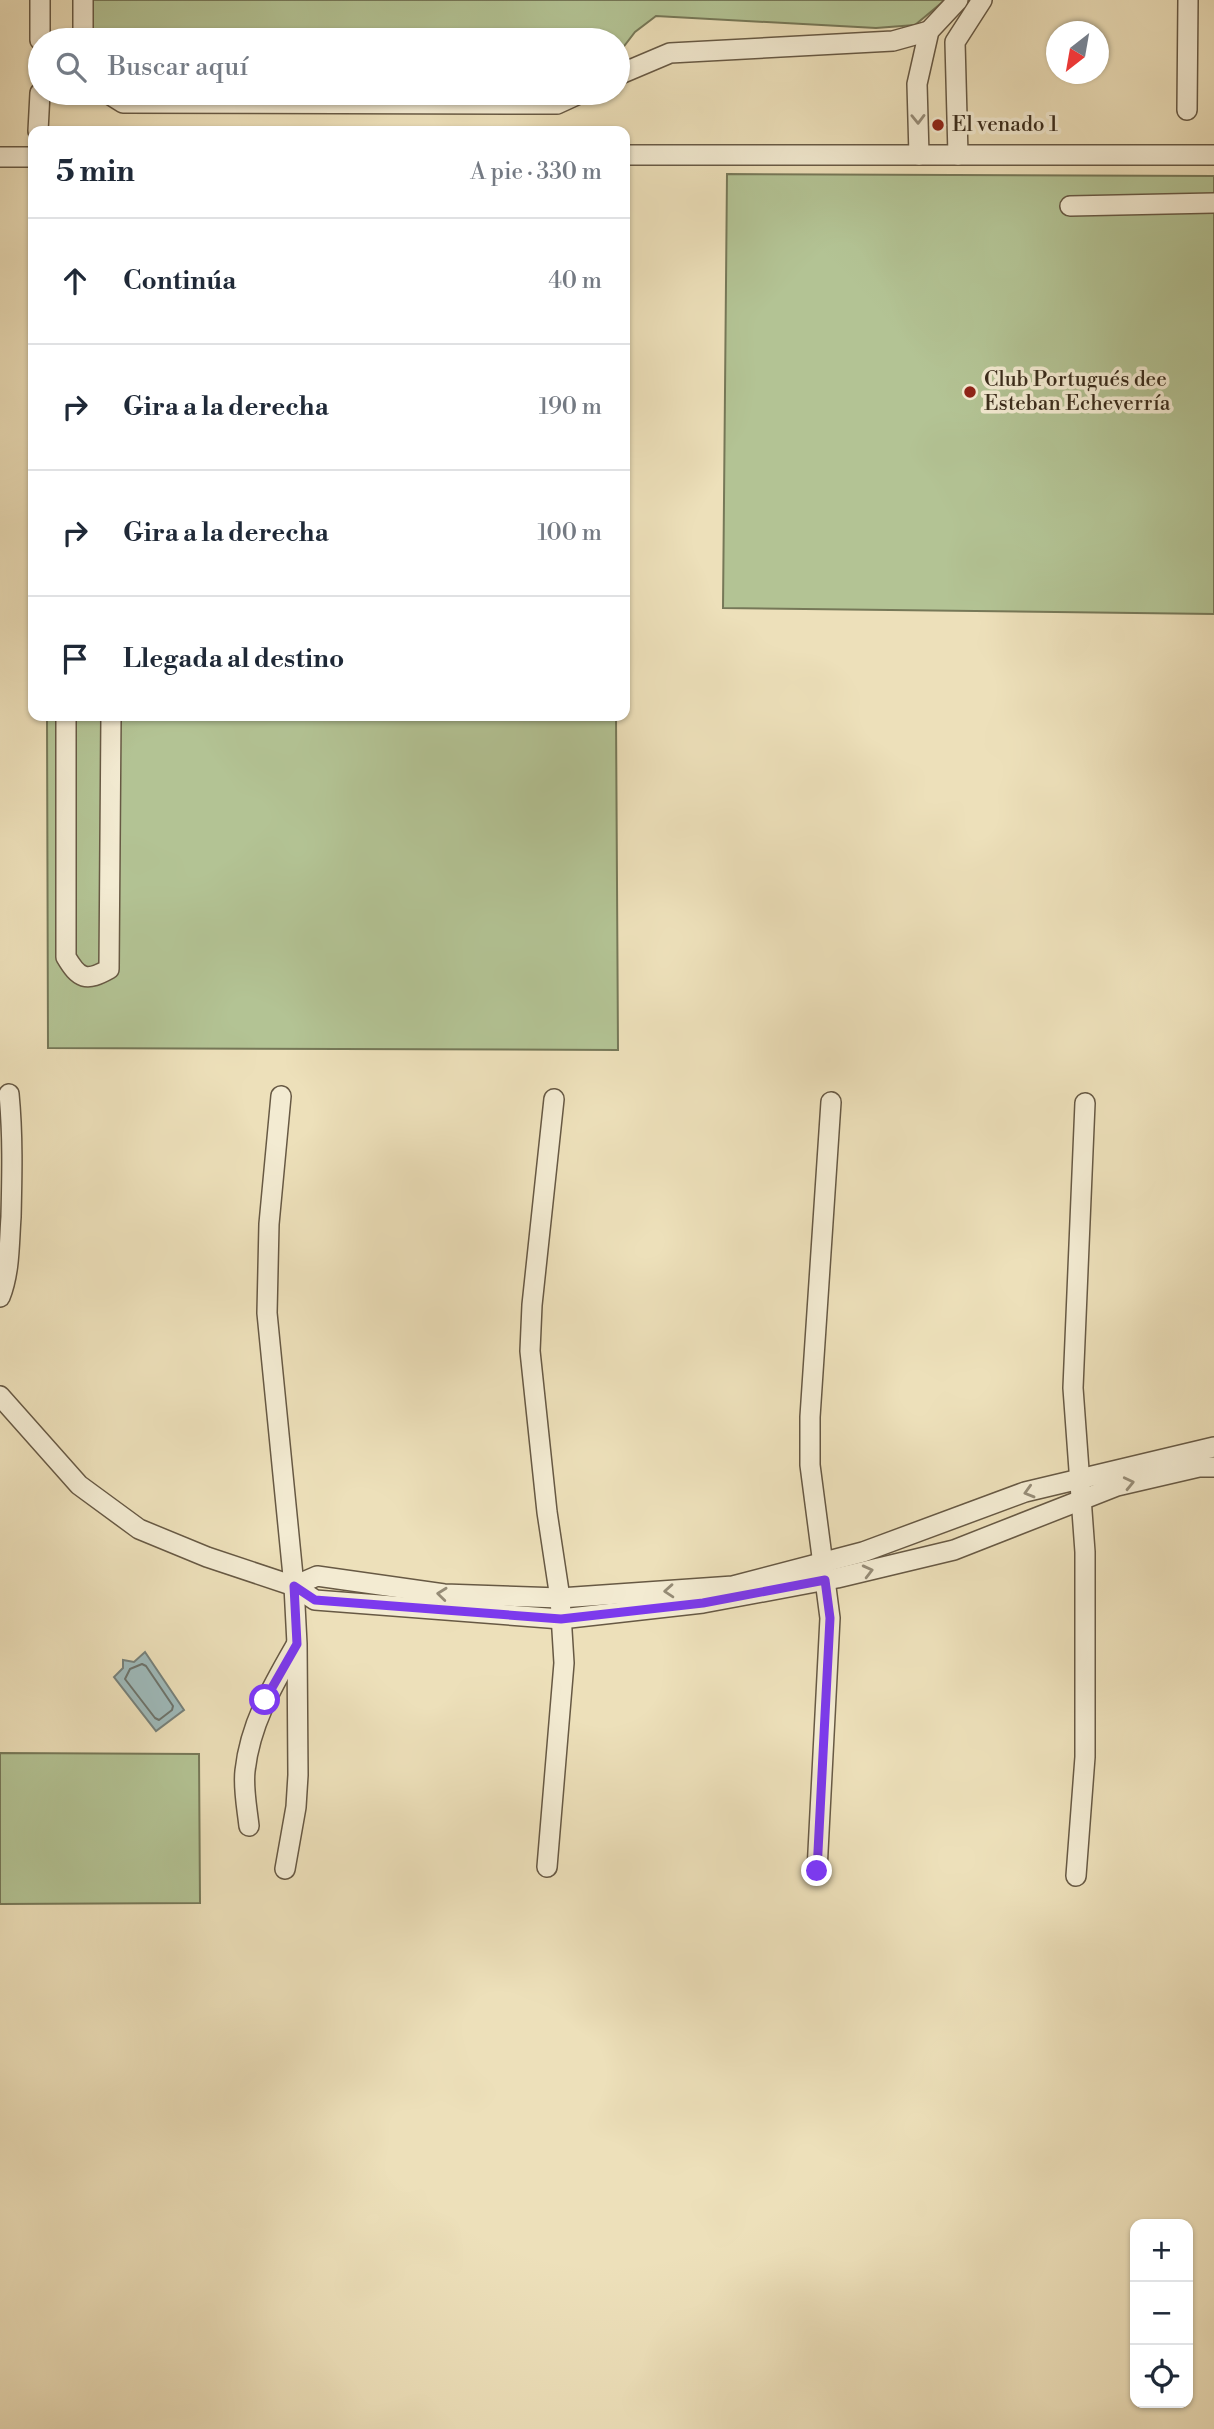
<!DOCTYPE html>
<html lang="es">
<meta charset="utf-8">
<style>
body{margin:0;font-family:"Libre Bodoni",serif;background:#f2f2f3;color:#1f2937}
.controls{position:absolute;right:21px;bottom:21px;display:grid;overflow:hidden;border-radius:14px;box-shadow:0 2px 5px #0004}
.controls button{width:63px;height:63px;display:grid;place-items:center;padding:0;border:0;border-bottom:2px solid #e0e1e3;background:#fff;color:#1f2937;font:35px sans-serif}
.compass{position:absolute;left:1046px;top:21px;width:63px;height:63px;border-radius:50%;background:#fff;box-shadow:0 2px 5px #0004;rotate:211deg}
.stop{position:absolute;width:21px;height:21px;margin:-16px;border:5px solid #7c3aed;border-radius:50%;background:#fff}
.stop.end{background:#7c3aed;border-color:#fff;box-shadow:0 2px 7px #0008}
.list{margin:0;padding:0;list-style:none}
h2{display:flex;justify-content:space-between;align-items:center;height:91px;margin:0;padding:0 28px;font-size:30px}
h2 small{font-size:23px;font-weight:400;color:#747a83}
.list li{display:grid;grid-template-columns:46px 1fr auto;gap:21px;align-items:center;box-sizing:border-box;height:126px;padding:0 28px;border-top:2px solid #e0e1e3}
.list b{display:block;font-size:26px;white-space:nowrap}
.list em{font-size:23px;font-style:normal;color:#747a83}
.icon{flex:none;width:38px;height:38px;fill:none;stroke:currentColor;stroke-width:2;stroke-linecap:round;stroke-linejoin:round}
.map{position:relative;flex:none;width:1214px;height:2429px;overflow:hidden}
.search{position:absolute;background:#fff;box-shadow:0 2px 5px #0004;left:28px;top:28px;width:602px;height:77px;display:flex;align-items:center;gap:18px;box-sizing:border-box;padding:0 24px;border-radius:38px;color:#747a83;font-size:26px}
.panel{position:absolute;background:#fff;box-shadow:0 2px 5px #0004;left:28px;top:126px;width:602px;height:595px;border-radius:14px}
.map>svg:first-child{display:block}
.green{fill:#b3c394;stroke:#767858;stroke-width:2}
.water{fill:#9ebabb;stroke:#76817b;stroke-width:2}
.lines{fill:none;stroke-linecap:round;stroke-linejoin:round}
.shore{stroke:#6c736c;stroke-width:2}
.minor-casing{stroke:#675944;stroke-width:22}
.minor{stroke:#f3ebd2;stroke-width:19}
.oneway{stroke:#968c77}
.route{stroke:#7c3aed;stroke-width:9}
.poi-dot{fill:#8f2418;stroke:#f3ebd2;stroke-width:2.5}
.labels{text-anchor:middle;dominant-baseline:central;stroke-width:7;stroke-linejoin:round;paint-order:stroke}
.poi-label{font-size:21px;fill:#3a2c1c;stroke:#f3ebd2;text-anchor:start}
</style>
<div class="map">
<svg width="1214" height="2429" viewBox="0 0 1214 2429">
<rect width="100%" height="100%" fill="#ede0ba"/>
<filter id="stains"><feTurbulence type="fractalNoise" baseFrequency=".00286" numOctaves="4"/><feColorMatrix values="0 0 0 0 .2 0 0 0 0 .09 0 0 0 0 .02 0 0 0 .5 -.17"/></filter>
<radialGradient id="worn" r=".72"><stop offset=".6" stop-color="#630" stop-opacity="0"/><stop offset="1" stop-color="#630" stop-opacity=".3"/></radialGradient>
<g class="green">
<path d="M 89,0 L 945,0 L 915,25 L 876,28 L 656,16 L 635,32 L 618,54 L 618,40 L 89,40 Z"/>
<path d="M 263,93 L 565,93 L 557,97 Z"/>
<path d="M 727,174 L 1214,176 L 1214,614 L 723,608 Z"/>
<path d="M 47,716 L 616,716 L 618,1050 L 48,1048 Z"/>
<path d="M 0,1753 L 199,1754 L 200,1903 L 0,1904 Z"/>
</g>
<path class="water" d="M 145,1652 L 184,1710 L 156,1731 L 114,1677 L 123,1668 L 123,1660 L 134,1662 Z"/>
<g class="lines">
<path class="shore" d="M 142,1664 L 146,1666 L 173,1706 L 172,1710 L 159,1720 L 155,1718 L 125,1679 L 130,1669 Z"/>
<defs>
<g id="minor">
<path d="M 40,0 L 40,40"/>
<path d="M 83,0 L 83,40"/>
<path d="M 618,75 L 670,53 L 893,41 L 929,31"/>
<path d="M 107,93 L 123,103 L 557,104 L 581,93"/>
<path d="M 1187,110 L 1188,0"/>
<path d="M 38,131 L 40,93"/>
<path d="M 625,155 L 1214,155"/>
<path d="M 919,155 L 917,84 L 929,31 L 958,0"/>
<path d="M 958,155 L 955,42 L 982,0"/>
<path d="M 0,157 L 33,157"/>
<path d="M 1070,206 L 1214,203"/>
<path d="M 66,716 L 66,957 C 79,979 86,982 109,969 L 111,716"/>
<path d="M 281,1096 L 269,1224 L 267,1313 L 294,1586 L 297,1644 L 298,1775 L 296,1807 L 285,1869"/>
<path d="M 0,1297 C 10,1272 9,1244 11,1217 C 12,1175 13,1135 9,1094"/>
<path d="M 0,1396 L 79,1485 L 139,1529 L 207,1557 L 294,1586 L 315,1600 L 561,1619 L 703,1603 L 837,1578 L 954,1550 L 1117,1486 L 1199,1467 L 1214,1467"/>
<path d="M 294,1586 L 317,1576 L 444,1594 L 560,1598 L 733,1586 L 863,1552 L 1025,1492 L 1214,1447"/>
<path d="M 249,1826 C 247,1808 243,1788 245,1771 C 250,1724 273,1685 296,1645"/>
<path d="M 547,1867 L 564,1663 L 560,1598 L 547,1512 L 530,1351 L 532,1305 L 554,1099"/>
<path d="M 817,1871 L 830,1618 L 810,1465 L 810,1417 L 831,1102"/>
<path d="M 1076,1876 L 1085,1757 L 1085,1552 L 1073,1388 L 1085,1103"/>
</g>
</defs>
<use href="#minor" class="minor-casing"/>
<use href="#minor" class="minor"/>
</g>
<defs><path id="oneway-chevron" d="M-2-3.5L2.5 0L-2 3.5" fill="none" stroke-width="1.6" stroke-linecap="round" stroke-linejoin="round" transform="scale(1.75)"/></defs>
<g class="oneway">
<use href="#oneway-chevron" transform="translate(918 119) rotate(89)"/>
<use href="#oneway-chevron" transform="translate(1129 1483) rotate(-13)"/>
<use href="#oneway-chevron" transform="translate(1029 1492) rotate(164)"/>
<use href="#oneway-chevron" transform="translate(868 1571) rotate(-14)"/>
<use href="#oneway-chevron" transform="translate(669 1591) rotate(176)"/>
<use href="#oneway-chevron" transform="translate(442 1594) rotate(-174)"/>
</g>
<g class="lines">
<path class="route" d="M 265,1700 L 297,1644 L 294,1586 L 315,1600 L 561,1619 L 703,1603 L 825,1580 L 830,1618 L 817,1871"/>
</g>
<g class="poi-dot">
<circle cx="938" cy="125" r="7"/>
<circle cx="970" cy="392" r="7"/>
</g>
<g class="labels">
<g class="poi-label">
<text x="952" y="125">El venado 1</text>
<text x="984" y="380">Club Portugués dee<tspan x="984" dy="24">Esteban Echeverría</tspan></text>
</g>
</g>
<rect width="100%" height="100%" filter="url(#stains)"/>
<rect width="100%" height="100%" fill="url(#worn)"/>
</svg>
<div class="controls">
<button>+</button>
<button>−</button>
<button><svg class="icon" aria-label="locate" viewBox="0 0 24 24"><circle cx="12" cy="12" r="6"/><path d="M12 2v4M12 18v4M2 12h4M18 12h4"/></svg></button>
</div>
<svg class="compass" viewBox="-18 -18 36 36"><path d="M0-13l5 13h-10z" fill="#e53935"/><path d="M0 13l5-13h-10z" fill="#747a83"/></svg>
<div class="stop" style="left:265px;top:1700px"></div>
<div class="stop end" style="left:817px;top:1871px"></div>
<div class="search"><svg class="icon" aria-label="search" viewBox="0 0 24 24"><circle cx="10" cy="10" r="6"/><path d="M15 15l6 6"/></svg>Buscar aquí</div>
<section class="panel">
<h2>5 min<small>A pie · 330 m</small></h2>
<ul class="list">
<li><svg class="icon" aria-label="ahead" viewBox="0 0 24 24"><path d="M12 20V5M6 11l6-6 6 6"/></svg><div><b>Continúa</b></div><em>40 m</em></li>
<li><svg class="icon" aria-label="right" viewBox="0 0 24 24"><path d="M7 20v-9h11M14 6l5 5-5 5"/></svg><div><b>Gira a la derecha</b></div><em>190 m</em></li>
<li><svg class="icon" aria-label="right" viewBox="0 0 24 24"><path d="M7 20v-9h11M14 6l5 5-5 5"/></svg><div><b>Gira a la derecha</b></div><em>100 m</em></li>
<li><svg class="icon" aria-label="arrive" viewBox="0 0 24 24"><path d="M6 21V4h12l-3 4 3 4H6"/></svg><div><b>Llegada al destino</b></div></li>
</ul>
</section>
</div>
